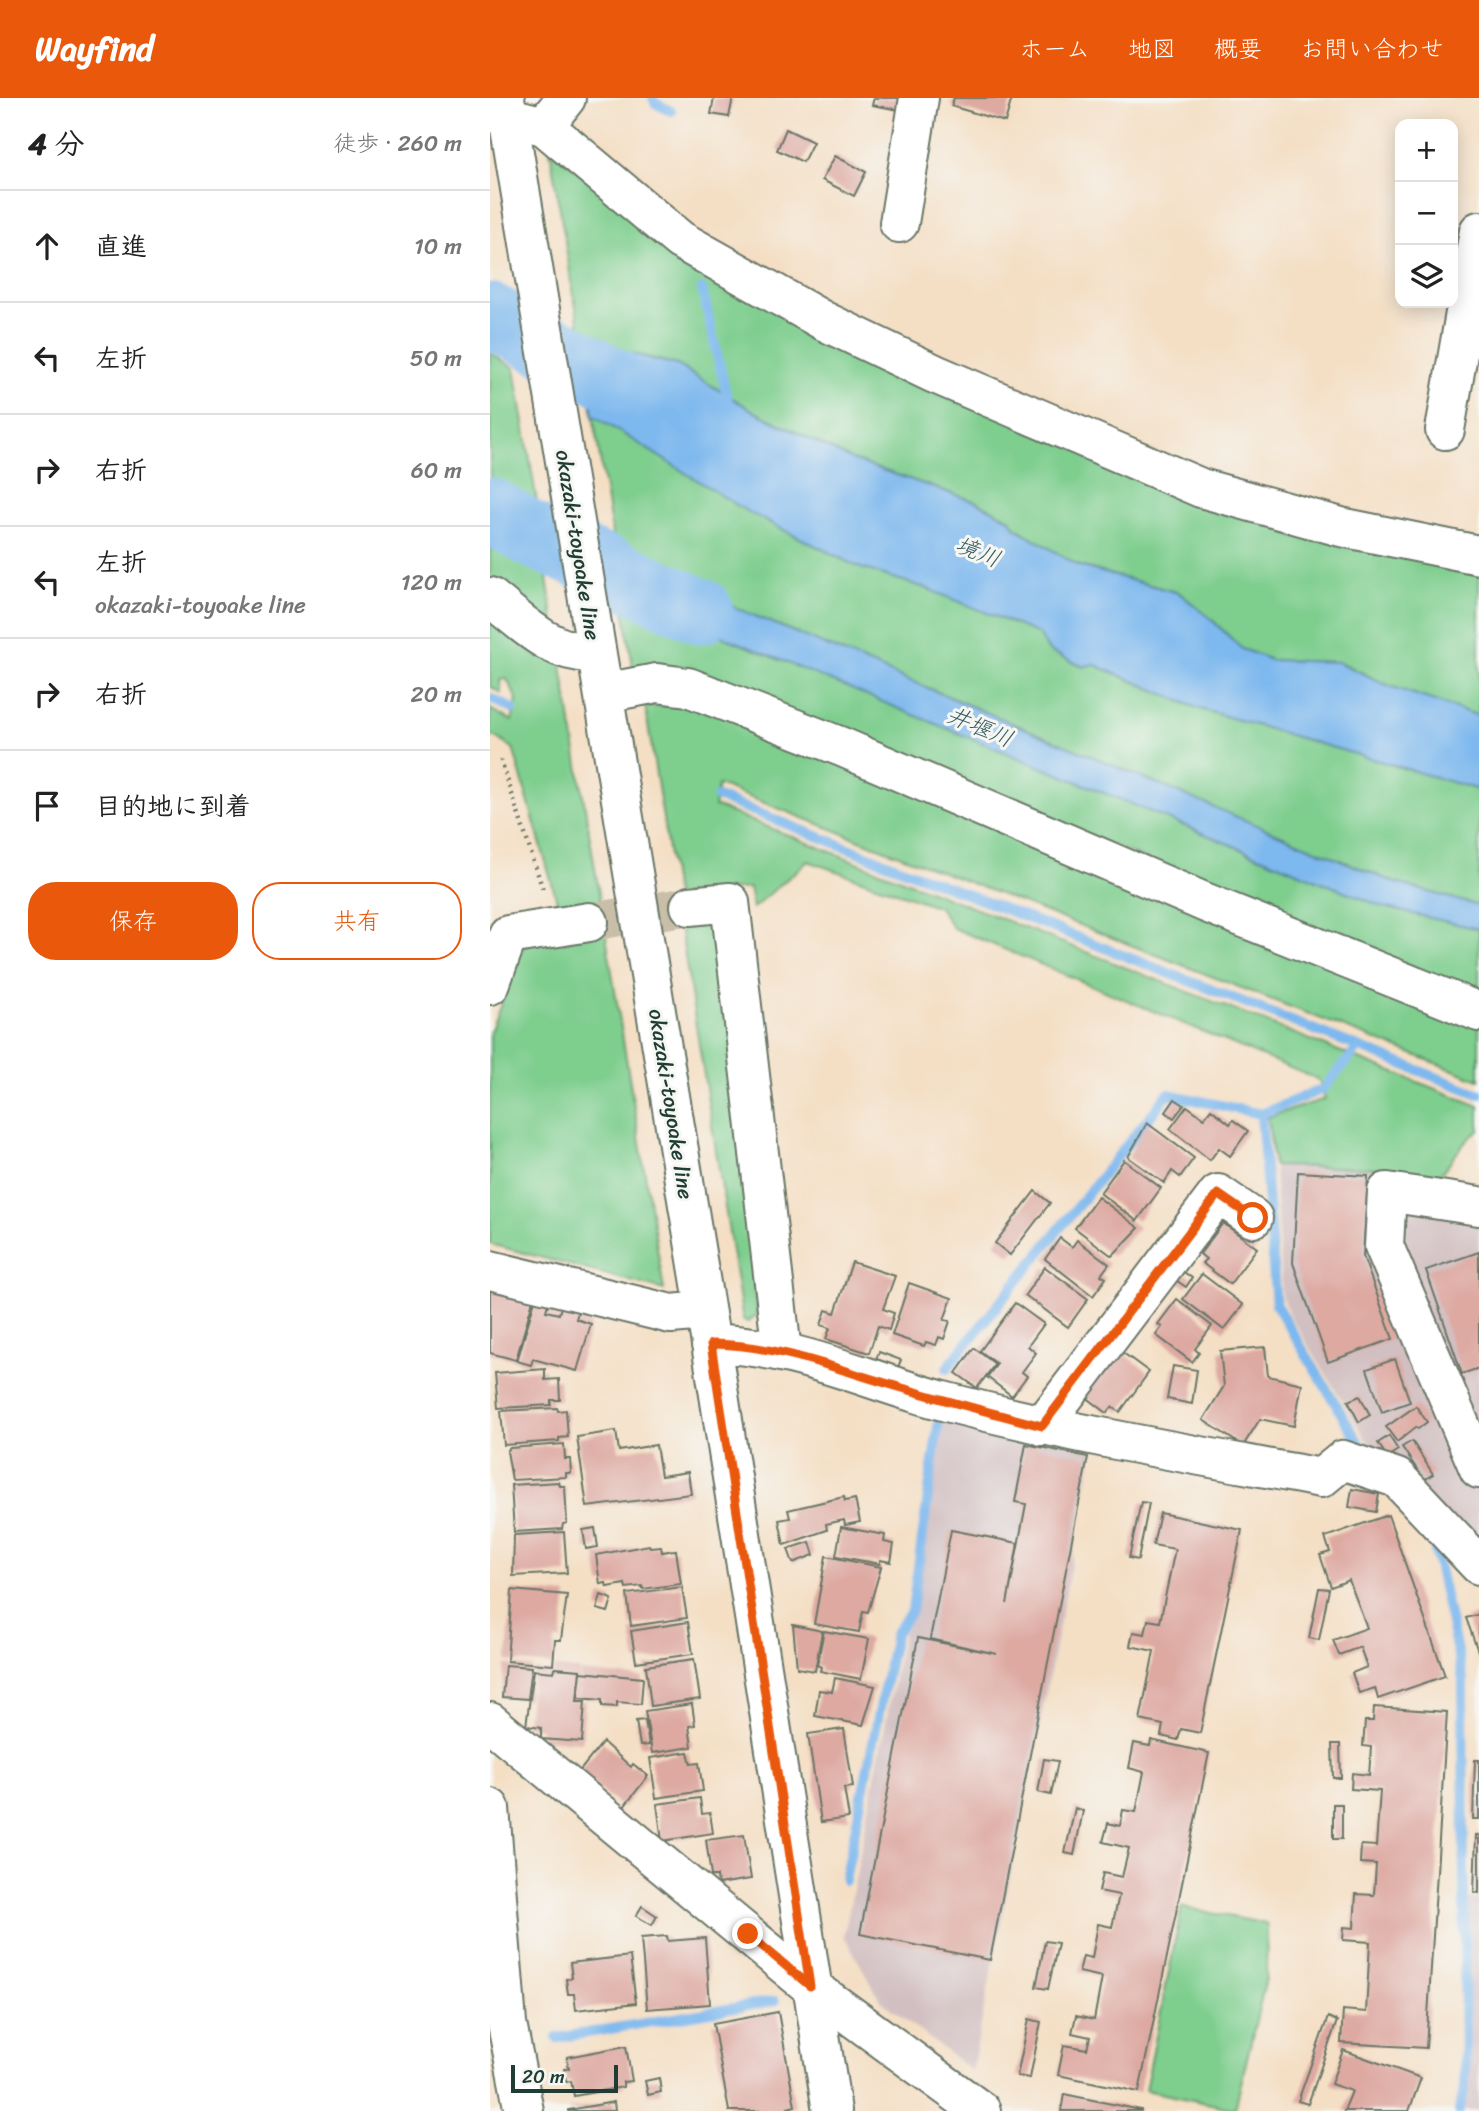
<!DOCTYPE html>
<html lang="ja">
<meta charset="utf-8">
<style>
body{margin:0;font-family:Sriracha,"Klee One",sans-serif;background:#f6f6f6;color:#222}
.controls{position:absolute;right:21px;top:21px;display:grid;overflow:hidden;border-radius:14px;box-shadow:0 4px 18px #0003}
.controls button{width:63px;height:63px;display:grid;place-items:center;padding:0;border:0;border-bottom:2px solid #e0e0e0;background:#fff;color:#222;font:35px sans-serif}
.scale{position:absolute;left:21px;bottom:18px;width:107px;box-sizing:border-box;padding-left:7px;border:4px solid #1f3d34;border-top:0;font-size:19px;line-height:24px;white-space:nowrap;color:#1f3d34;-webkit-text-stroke:5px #f6f6f2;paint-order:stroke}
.stop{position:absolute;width:21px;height:21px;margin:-16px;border:5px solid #ea580c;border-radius:50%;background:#fff}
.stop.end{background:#ea580c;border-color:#fff;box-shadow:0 2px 7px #0008}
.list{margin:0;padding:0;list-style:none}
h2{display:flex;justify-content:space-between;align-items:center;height:91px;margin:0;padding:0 28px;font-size:30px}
h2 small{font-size:23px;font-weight:400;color:#767676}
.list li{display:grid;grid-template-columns:46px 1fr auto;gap:21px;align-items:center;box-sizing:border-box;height:112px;padding:0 28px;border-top:2px solid #e0e0e0}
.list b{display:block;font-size:26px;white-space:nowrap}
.list p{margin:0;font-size:23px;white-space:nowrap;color:#767676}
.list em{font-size:23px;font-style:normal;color:#767676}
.actions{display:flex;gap:14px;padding:21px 28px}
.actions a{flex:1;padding:16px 0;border:2px solid #ea580c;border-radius:28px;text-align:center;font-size:24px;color:#ea580c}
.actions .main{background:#ea580c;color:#fff}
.icon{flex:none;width:38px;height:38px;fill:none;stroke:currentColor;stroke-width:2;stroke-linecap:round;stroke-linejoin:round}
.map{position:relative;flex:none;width:989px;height:2013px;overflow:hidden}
header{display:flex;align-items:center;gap:42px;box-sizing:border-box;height:98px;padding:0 35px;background:#ea580c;color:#fff}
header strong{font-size:33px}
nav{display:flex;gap:38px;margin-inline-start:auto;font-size:24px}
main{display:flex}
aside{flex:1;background:#fff}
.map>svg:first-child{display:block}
.industrial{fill:#d2bfc1}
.green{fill:#7ece8e;stroke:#4e8661;stroke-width:2}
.water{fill:#7db8ee;stroke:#4e7a91;stroke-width:2}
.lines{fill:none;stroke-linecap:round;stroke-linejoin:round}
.stream{stroke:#7db8ee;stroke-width:10}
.river{stroke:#7db8ee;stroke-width:65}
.building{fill:#dda9a1}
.minor-tunnel{stroke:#c9bfa8;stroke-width:38;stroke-dasharray:38 19;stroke-linecap:butt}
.minor-casing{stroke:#6a7667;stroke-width:42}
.major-casing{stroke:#6a7667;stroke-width:42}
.path{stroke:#6a7667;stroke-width:4.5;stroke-dasharray:2 5;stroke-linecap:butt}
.minor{stroke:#fff;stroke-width:38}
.major{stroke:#fff;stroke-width:38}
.route{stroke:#ea580c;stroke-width:9}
.labels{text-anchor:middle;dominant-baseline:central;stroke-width:6;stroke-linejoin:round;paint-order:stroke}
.street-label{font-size:21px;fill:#1f3d34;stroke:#f6f6f2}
.water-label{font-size:23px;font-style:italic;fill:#365c62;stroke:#f6f6f2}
</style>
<header>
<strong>Wayfind</strong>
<nav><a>ホーム</a><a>地図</a><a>概要</a><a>お問い合わせ</a></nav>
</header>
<main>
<aside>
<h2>4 分<small>徒歩 · 260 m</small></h2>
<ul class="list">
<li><svg class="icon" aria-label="ahead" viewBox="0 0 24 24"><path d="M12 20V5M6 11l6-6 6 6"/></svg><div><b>直進</b></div><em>10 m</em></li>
<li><svg class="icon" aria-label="left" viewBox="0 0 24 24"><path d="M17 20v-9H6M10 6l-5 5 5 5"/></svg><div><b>左折</b></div><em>50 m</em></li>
<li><svg class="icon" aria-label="right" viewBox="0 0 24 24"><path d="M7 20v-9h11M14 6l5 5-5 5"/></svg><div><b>右折</b></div><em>60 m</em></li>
<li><svg class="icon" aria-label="left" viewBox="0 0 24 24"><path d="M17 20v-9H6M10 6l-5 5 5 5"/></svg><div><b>左折</b><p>okazaki-toyoake line</p></div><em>120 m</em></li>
<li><svg class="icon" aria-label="right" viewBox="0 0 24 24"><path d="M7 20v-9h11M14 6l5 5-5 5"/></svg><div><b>右折</b></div><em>20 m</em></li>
<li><svg class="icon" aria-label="arrive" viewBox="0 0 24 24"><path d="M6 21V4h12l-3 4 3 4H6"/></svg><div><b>目的地に到着</b></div></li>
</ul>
<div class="actions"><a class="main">保存</a><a>共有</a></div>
</aside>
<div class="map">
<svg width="989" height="2013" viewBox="0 0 989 2013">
<rect width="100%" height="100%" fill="#f6f6f2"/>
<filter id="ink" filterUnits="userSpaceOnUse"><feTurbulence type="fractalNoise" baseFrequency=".0143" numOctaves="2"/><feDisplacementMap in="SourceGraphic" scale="14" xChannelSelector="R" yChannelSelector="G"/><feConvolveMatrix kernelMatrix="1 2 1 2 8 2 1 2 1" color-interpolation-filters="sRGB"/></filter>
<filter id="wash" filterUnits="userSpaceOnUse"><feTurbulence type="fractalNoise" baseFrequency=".00686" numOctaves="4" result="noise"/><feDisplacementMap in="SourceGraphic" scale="28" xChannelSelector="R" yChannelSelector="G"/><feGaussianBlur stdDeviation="1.57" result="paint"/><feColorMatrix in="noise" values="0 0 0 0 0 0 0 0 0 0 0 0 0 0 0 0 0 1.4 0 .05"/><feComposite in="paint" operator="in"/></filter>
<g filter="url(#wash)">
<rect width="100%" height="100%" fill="#f4dfc5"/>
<g class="industrial">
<path d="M 784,1068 L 884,1070 L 989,1091 L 989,1446 L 890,1364 L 799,1216 L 792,1196 Z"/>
<path d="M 455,1318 L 604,1349 L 482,1973 L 391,1903 L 354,1838 L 413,1536 L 425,1513 Z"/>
<path d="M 976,1801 L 989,1801 L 989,2013 L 971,2013 L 977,1989 Z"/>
</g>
<g class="green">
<path d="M 60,53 L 333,237 L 989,470 L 989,618 L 897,587 L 850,564 L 781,562 L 752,551 L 720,520 L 689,495 L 589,468 L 526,430 L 520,421 L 487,404 L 362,362 L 267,315 L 187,267 L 127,252 L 90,234 Z"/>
<path d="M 0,255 L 25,270 L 50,423 L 0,396 Z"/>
<path d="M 103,317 L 258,414 L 368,469 L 433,489 L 549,536 L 559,553 L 593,569 L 603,566 L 707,610 L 989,692 L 989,808 L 903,784 L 126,460 Z"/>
<path d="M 0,431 L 53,456 L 67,542 L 0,483 Z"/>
<path d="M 131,491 L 217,532 L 893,809 L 989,831 L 989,897 L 214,581 L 143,570 Z"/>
<path d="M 0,509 L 71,563 L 174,1192 L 0,1146 L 0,934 L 34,847 L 71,817 L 23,650 L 0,636 L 0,611 L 22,623 L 27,602 L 17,581 L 10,582 L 11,595 L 0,588 Z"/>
<path d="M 213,607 L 989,925 L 989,982 L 228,687 L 224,708 L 989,1008 L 989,1033 C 969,1045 962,1067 944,1082 L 884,1070 L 784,1068 L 778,1019 L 835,1001 L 829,982 L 463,830 L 449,809 L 318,763 L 263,810 L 259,790 L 197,796 L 234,823 L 267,1216 L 259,1224 L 253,1222 L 155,608 Z"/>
<path d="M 692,1809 L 777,1826 L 776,1880 L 745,2011 L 655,1992 Z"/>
</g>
<g class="water">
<path d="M 90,234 L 127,252 L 187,267 L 267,315 L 362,362 L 487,404 L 520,421 L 526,430 L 589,468 L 689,495 L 720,520 L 752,551 L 781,562 L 849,564 L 897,587 L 989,618 L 989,692 L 707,610 L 603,566 L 594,569 L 559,553 L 549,536 L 433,489 L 368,469 L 258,414 L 103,317 Z"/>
<path d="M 126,460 L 903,784 L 989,808 L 989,831 L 893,809 L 217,532 L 131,491 Z"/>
</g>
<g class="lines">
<g class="stream">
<path d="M 163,0 L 165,5 L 181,13"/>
<path d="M 212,191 L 239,308"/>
<path d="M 0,600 L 23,611"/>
<path d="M 227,699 L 989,996"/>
<path d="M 457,1270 L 678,996 L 771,1016"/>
<path d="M 869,1345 L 786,1207 L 771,1016 L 833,991 L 869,949"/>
<path d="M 945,1452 L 973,1581 L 975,1989 L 969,2013"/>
<path d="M 355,1782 L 405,1536 L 422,1512 L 449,1321"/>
<path d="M 67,1940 L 285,1903"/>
</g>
<g class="river">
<path d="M 0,217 L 173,308"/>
<path d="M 0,412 L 42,437 L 211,513"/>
</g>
</g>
<g id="blocks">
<g class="building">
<path d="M 224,0 L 243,0 L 239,19 L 221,16 Z"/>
<path d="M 384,0 L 413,0 L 410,12 L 382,7 Z"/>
<path d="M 464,0 L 522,0 L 515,24 L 461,8 Z"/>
<path d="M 296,31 L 323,44 L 313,64 L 287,52 Z"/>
<path d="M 345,58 L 376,74 L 364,98 L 332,82 Z"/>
<path d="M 685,1001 L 694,1007 L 684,1020 L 676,1014 Z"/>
<path d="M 697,1008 L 714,1020 L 721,1011 L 740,1026 L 743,1022 L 758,1033 L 740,1058 L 729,1050 L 720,1062 L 680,1031 Z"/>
<path d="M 657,1025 L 704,1060 L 690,1079 L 682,1073 L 674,1085 L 638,1059 Z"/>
<path d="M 634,1062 L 671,1090 L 647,1123 L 610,1095 Z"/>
<path d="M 808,1074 L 878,1078 L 873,1158 L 903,1241 L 838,1264 L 803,1165 Z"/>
<path d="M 545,1093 L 560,1105 L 520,1157 L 505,1145 Z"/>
<path d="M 608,1099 L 649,1130 L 622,1158 L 585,1130 Z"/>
<path d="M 733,1125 L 767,1150 L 740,1186 L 712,1165 L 716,1161 L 710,1156 Z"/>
<path d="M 570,1140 L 582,1149 L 587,1142 L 619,1166 L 611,1177 L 616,1180 L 603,1198 L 555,1161 Z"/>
<path d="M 989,1154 L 989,1270 L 972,1276 L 936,1172 Z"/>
<path d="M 362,1164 L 405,1178 L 393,1211 L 404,1215 L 399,1232 L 388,1228 L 379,1255 L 336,1241 L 340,1230 L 331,1227 L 336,1212 L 345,1215 Z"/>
<path d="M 555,1169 L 598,1201 L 578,1229 L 535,1197 Z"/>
<path d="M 687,1169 L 702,1180 L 696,1189 L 680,1178 Z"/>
<path d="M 712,1176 L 753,1207 L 734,1232 L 693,1201 Z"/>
<path d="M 419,1185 L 462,1200 L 454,1222 L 460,1223 L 454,1241 L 449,1239 L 446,1247 L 436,1244 L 434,1248 L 402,1237 Z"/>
<path d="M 0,1190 L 43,1202 L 26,1262 L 0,1255 Z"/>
<path d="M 687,1201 L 722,1228 L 705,1251 L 709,1255 L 702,1264 L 666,1237 L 672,1229 L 668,1226 Z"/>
<path d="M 45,1202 L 58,1206 L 56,1213 L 69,1216 L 71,1209 L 88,1214 L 86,1221 L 101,1226 L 87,1273 L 43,1261 L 41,1267 L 27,1263 Z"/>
<path d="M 525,1205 L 554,1226 L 538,1248 L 546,1255 L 532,1274 L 537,1278 L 522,1298 L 497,1279 L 507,1266 L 490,1253 Z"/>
<path d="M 625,1249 L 659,1274 L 630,1314 L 622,1309 L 617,1315 L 591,1295 Z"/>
<path d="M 775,1249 L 778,1278 L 812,1286 L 804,1328 L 770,1321 L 753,1348 L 713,1322 L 734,1288 L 730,1253 Z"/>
<path d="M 484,1250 L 505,1266 L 487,1290 L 466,1275 Z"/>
<path d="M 389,1254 L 411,1262 L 408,1269 L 386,1261 Z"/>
<path d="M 905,1261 L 920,1304 L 892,1314 L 877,1271 Z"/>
<path d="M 683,1268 L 707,1272 L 702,1306 L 677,1301 Z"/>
<path d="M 55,1271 L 55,1282 L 69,1281 L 70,1302 L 61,1302 L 61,1307 L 8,1310 L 5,1275 Z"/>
<path d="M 870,1298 L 880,1317 L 869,1324 L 858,1303 Z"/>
<path d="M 926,1308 L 937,1324 L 928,1331 L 926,1329 L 907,1344 L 896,1329 Z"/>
<path d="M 67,1310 L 68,1313 L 76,1312 L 78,1339 L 69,1340 L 69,1343 L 14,1347 L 11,1313 Z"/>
<path d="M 126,1333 L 129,1353 L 166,1347 L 171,1378 L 198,1374 L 201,1396 L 97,1409 L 87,1339 Z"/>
<path d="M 899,1338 L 908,1352 L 897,1359 L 888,1345 Z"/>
<path d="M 922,1343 L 943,1376 L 934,1382 L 912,1349 Z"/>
<path d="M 74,1346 L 75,1361 L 80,1361 L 81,1375 L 76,1375 L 76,1379 L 22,1382 L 17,1353 L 20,1350 Z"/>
<path d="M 536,1346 L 598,1359 L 500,1862 L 370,1836 L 428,1540 L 507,1556 L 440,1541 L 461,1432 L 528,1445 L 517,1506 L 536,1406 L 525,1404 Z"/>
<path d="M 69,1384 L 70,1388 L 75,1388 L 77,1425 L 73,1426 L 72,1431 L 24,1434 L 21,1387 Z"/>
<path d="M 862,1391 L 889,1396 L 886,1414 L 859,1409 Z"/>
<path d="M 354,1399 L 355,1403 L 365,1401 L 370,1424 L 355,1427 L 354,1422 L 336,1426 L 337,1432 L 294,1447 L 289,1422 L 300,1420 L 298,1412 Z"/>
<path d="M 651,1404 L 659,1405 L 648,1462 L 639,1460 Z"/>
<path d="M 670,1415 L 752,1432 L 710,1635 L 691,1631 L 688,1642 L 671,1638 L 673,1627 L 650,1622 L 664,1553 L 640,1548 L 643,1534 L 655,1536 L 658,1522 L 670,1524 L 685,1451 L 663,1447 Z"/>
<path d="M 898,1417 L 955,1578 L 888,1601 L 885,1590 L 869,1595 L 862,1575 L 877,1569 L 870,1549 L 849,1557 L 843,1542 L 877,1530 L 859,1482 L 841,1489 L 830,1457 L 840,1454 L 835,1439 Z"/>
<path d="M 351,1429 L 395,1437 L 394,1444 L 404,1446 L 401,1464 L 390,1462 L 390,1466 L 346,1458 Z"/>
<path d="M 105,1430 L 108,1449 L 96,1451 L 93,1432 Z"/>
<path d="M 74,1434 L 77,1475 L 23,1478 L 24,1437 Z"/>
<path d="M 320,1444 L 324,1457 L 303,1465 L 298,1451 Z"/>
<path d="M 159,1447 L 160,1449 L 171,1448 L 172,1454 L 186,1452 L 191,1486 L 153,1491 L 152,1488 L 136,1490 L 135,1486 L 117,1489 L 116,1485 L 110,1486 L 106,1457 Z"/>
<path d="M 336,1458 L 391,1469 L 378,1514 L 373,1513 L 369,1534 L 324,1526 Z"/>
<path d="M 192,1489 L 197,1520 L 141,1528 L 137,1496 Z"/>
<path d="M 829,1490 L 839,1491 L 829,1542 L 819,1540 Z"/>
<path d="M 22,1492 L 77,1497 L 71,1542 L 65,1542 L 63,1567 L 17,1563 Z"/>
<path d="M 111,1497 L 122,1501 L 118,1514 L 107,1511 Z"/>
<path d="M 989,1516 L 989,1556 L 976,1520 Z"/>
<path d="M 198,1524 L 203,1556 L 146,1564 L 141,1533 Z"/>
<path d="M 303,1527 L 332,1533 L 325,1573 L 307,1570 Z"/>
<path d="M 334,1533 L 379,1541 L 371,1581 L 330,1573 L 331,1569 L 327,1567 Z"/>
<path d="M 204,1561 L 210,1601 L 161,1608 L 156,1568 Z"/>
<path d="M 15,1567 L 42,1569 L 38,1601 L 12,1599 Z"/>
<path d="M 65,1570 L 90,1572 L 87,1603 L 95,1603 L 92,1644 L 51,1641 L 51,1630 L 36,1628 L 44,1572 L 64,1574 Z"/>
<path d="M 91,1574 L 153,1580 L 151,1606 L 127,1604 L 127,1609 L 112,1608 L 112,1602 L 88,1600 Z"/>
<path d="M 345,1580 L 385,1588 L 373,1627 L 325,1618 L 329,1592 L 342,1594 Z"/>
<path d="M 202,1606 L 205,1627 L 199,1628 L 202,1649 L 162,1655 L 155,1613 Z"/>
<path d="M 884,1609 L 957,1614 L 936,1950 L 851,1945 L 853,1912 L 876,1914 L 880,1844 L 853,1842 L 854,1829 L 864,1830 L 866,1796 L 884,1797 L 886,1766 L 870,1765 L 871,1747 L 886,1748 L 890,1693 L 861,1691 L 862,1675 L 879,1677 L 881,1649 L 873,1648 L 875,1623 L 883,1623 Z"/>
<path d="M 155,1622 L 159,1647 L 150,1648 L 146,1623 Z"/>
<path d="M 354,1631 L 363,1689 L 354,1690 L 359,1720 L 331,1724 L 318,1636 Z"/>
<path d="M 661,1642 L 719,1655 L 649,1994 L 568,1977 L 574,1947 L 597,1951 L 600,1939 L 582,1935 L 586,1918 L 604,1922 L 612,1879 L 589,1874 L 593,1858 L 602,1860 L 608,1826 L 622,1829 L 629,1797 L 609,1793 L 613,1775 L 632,1779 L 639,1750 L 613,1744 L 618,1725 L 630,1728 L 633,1712 L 646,1714 L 654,1674 L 639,1670 L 644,1645 L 660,1648 Z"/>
<path d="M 113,1644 L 141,1669 L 143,1666 L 158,1678 L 133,1710 L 88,1675 Z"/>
<path d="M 842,1646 L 850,1646 L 851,1680 L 843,1680 Z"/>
<path d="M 198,1654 L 201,1666 L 209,1665 L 213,1693 L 166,1700 L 160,1660 Z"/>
<path d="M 554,1661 L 568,1663 L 561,1697 L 548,1694 Z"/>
<path d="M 985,1662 L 989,1662 L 989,1721 L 983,1721 Z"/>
<path d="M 210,1700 L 212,1716 L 220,1715 L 223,1735 L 172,1743 L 167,1706 Z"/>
<rect x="843" y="1706" width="9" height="35"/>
<path d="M 585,1710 L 593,1713 L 584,1757 L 575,1755 Z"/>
<path d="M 254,1737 L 261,1781 L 228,1786 L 227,1778 L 221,1778 L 216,1742 Z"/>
<path d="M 986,1737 L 989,1737 L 989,1795 L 984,1794 Z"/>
<path d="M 152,1808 L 167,1818 L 162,1827 L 146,1818 Z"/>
<path d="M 177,1838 L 178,1843 L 215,1840 L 220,1906 L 157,1911 L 151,1840 Z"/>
<path d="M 555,1843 L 568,1845 L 558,1891 L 546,1889 Z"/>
<path d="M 140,1858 L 146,1905 L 86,1912 L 84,1896 L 78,1896 L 76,1881 L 82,1880 L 80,1865 Z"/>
<path d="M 288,1914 L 305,2008 L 298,2010 L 299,2013 L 239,2013 L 223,1926 Z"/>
<path d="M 838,1919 L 847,1923 L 818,2006 L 808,2003 Z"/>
<path d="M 539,1921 L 551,1924 L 540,1980 L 527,1978 Z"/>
<path d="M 136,1948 L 142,1983 L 133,1984 L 133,1989 L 84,1998 L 81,1983 L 76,1984 L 74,1971 L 79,1971 L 77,1959 Z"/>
<path d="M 853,1952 L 931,1980 L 919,2013 L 854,2013 L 862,1993 L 841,1986 Z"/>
<path d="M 169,1980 L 171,1994 L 158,1997 L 155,1983 Z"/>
<path d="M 574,1996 L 651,2012 L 651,2013 L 571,2013 Z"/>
<path d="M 124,2004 L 125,2013 L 78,2013 L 78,2012 Z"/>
</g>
</g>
</g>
<g filter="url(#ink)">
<use href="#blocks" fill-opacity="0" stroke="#6a7667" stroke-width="2"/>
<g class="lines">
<path class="minor-tunnel" d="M 99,824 L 200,808"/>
<defs>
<g id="minor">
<path d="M 0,14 L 54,28 L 190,142 L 334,223 L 445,276 L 711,390 L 851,429 L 989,457"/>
<path d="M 54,28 L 76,0"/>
<path d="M 409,125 L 429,0"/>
<path d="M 955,332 L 989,133"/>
<path d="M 0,499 C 31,523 63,559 106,554"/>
<path d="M 114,595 L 167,585 L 198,589 L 352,649 L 714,804 L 989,914"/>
<path d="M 200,808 L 240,804 L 292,1254"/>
<path d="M 0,887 L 18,837 L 99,824"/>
<path d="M 989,1108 L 897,1094 L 894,1148 L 989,1371"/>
<path d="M 0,1172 L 181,1216 L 215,1213"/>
<path d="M 221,1246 C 302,1245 379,1284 457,1304 C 580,1336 706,1357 831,1380 L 853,1362 L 907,1380 L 989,1467"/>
<path d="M 552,1328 L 728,1096 L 763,1120"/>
<path d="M 0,1624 L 320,1888 L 491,2013"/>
<path d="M 0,1710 L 17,1926 L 34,2013"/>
</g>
<path id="major" d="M 15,0 L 221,1246 L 342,2013"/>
</defs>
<use href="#minor" class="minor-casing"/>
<use href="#major" class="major-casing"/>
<path class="path" d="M 11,662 L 54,795"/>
<use href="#minor" class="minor"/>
<use href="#major" class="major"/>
</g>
</g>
<g class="lines" filter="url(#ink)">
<path class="route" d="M 258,1836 L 320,1888 L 221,1246 C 280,1246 336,1267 392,1284 C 445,1300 498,1314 552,1328 L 728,1096 L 763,1120"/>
</g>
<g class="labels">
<g class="street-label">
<text transform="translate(88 447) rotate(81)">okazaki-toyoake line</text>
<text transform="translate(181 1006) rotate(81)">okazaki-toyoake line</text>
</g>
<g class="water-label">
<text transform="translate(488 454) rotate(22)">境川</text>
<text transform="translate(490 629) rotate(23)">井堰川</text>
</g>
</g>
</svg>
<div class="controls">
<button>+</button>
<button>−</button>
<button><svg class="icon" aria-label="layers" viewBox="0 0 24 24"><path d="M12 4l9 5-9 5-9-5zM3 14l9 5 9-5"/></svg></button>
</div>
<div class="scale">20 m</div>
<div class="stop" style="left:763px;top:1120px"></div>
<div class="stop end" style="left:258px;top:1836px"></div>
</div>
</main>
